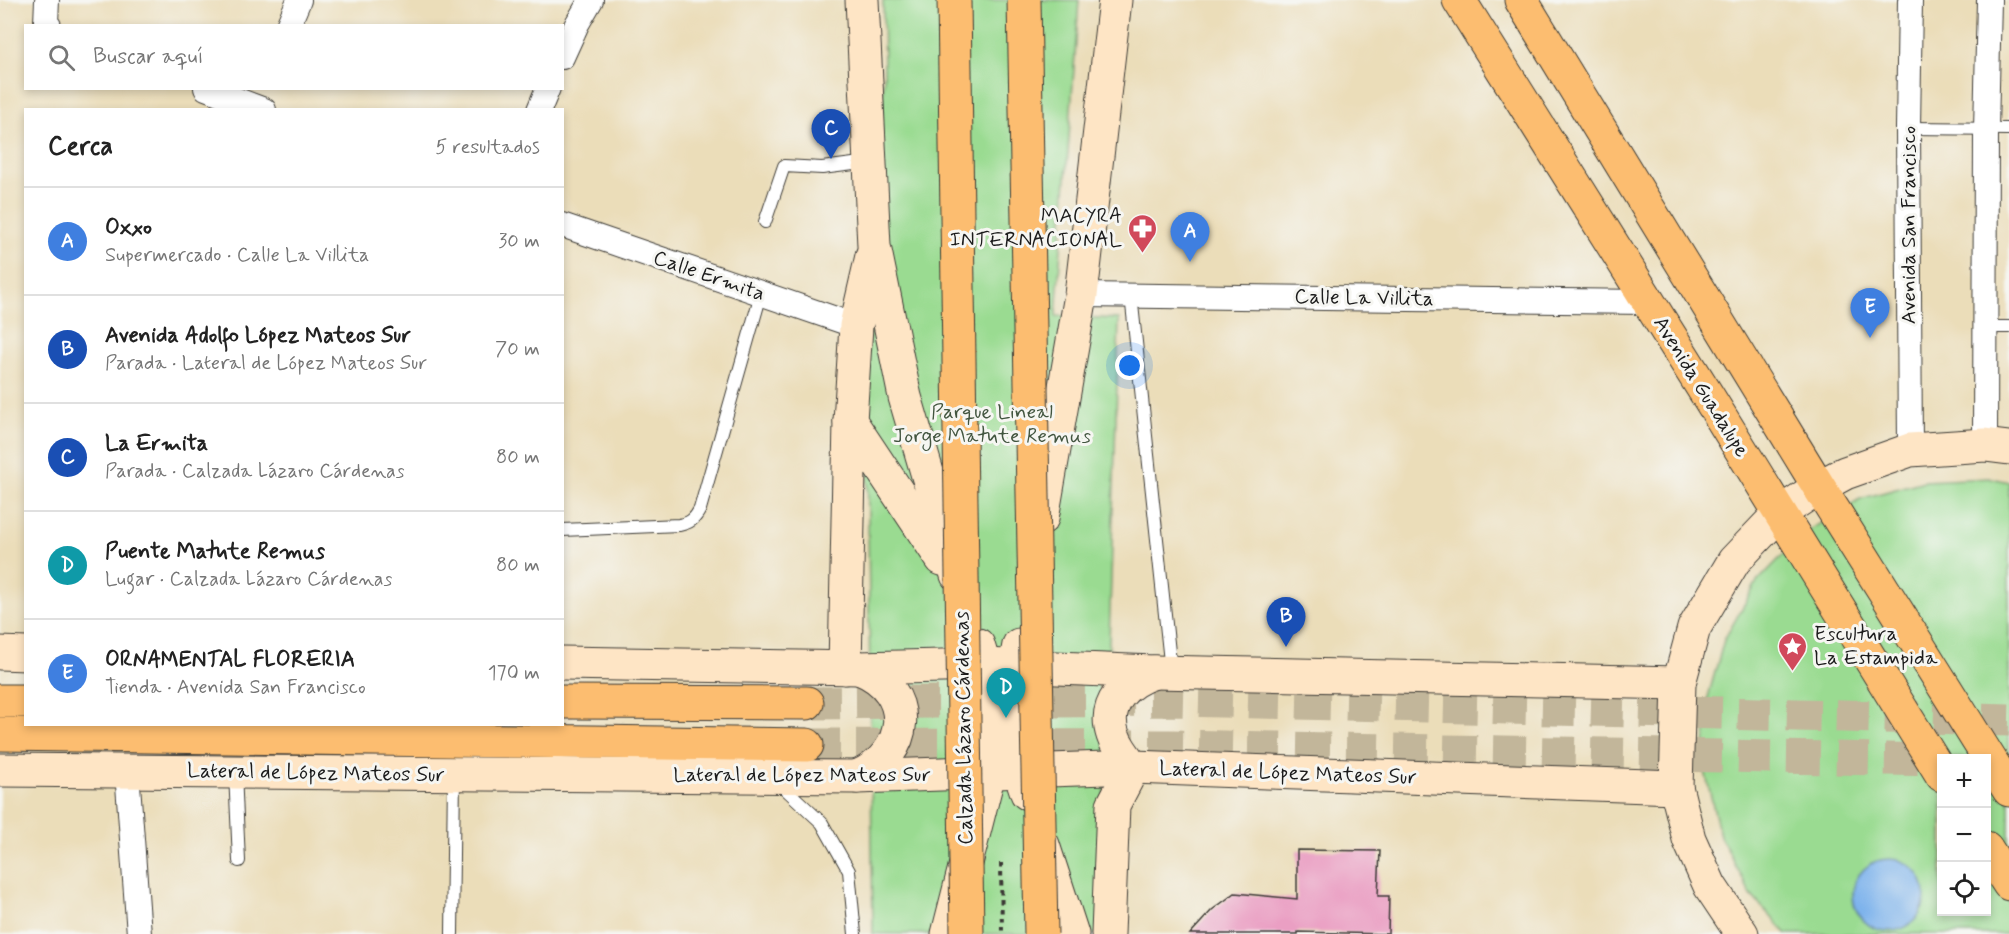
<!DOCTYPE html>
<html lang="es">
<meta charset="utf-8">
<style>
body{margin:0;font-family:Mynerve,sans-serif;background:#f6f6f6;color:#222}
.controls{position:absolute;right:18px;bottom:18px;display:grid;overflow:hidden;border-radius:0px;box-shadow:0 3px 9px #0003}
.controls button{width:54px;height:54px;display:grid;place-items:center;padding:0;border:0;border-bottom:2px solid #e0e0e0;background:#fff;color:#222;font:30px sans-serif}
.you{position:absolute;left:1130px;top:366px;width:21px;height:21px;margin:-15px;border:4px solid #fff;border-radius:50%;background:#1a73e8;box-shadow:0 0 0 9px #1a73e833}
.badge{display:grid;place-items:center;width:39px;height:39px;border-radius:50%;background:#111827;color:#fff;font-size:20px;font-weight:700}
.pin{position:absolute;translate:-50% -50px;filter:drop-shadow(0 2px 3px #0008)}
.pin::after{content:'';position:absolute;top:32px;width:21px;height:18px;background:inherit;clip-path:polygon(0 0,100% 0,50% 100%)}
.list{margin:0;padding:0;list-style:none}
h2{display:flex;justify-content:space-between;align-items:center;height:78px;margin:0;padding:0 24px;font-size:26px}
h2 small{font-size:20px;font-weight:400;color:#767676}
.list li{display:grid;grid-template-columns:39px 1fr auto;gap:18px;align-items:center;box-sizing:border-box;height:108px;padding:0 24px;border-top:2px solid #e0e0e0}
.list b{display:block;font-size:22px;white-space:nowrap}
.list p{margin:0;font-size:20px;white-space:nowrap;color:#767676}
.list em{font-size:20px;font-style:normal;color:#767676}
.icon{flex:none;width:33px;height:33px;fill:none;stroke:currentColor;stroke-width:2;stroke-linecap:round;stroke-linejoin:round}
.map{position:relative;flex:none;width:2009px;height:934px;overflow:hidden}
.search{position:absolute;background:#fff;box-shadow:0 3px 9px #0003;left:24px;top:24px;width:540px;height:66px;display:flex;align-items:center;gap:15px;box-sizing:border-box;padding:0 21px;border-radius:0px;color:#767676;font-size:22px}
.panel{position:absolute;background:#fff;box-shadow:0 3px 9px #0003;left:24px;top:108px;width:540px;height:618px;border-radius:0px}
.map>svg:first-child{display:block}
.green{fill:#9adb91;stroke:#5b7c56;stroke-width:1.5;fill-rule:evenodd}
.water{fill:#7eb3ec;stroke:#4d6884;stroke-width:1.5}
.building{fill:#ea9fc3}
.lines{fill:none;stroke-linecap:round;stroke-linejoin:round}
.primary-tunnel{stroke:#c2b69a;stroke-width:33;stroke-dasharray:33 16;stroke-linecap:butt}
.lane-casing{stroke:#3b3934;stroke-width:14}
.street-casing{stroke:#3b3934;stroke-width:26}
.secondary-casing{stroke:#3b3934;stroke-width:35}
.primary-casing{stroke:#3b3934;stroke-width:35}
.path{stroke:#3b3934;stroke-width:4;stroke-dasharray:4.5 4.5;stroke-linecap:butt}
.lane{stroke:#fff;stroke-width:12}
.street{stroke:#fff;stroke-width:24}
.secondary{stroke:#fee5c5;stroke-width:33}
.primary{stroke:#fcbd6f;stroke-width:33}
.highway-bridge-casing{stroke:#3b3934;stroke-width:35;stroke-linecap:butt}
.highway-bridge{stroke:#fcbd6f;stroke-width:33}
.labels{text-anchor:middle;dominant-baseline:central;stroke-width:6;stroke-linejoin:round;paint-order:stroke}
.poi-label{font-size:21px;fill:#1c1c1c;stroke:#f6f6f2;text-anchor:end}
.street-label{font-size:21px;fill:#1c1c1c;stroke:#f6f6f2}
.park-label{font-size:21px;fill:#42553f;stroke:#f6f6f2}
</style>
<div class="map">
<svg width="2009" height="934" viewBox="0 0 2009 934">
<rect width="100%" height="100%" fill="#f6f6f2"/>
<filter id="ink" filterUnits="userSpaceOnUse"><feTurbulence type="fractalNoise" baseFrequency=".0167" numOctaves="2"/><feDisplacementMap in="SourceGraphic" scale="12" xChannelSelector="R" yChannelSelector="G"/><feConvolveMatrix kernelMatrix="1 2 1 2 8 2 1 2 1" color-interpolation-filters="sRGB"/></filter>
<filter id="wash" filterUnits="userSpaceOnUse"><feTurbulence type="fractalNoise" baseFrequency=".008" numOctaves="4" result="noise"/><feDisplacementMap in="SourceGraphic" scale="24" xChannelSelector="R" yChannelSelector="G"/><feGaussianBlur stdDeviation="1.35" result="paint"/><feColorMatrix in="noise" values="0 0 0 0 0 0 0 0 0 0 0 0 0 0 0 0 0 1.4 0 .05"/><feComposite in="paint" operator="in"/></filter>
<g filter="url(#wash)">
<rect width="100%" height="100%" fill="#ebddb9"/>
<g class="green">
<path d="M 883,0 L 1079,0 L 1056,316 L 1119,319 L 1100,934 L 873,934 L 866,360 L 884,75 Z"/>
<path d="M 1991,478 L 2009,482 L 2009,934 L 1787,934 L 1751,895 L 1720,836 L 1705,771 L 1706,704 L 1724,640 L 1757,582 L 1803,534 L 1860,499 L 1924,481 ZM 1942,758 L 1986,758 L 1986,912 L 1942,912 Z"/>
</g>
<circle class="water" cx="1889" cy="895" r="36"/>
<g id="blocks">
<path class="building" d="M 1297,850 L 1380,851 L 1378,896 L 1389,896 L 1388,934 L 1298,932 L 1298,934 L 1190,934 L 1212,910 L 1235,893 L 1297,899 Z"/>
</g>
</g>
<g filter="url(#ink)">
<use href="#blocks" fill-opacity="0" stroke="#3b3934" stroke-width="1.5"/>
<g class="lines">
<g class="primary-tunnel">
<path d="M 807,703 L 1176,700 L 2009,720"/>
<path d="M 807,745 L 1170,746 L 1942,760"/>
</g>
<defs>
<g id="lane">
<path d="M 1908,128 L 2009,129"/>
<path d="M 765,222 L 784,166 L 822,168 L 869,162"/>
<path d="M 1131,295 L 1171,671"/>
<path d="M 1986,327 L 2009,327"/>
<path d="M 562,530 L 679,525 C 690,523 695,519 700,509 L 761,294"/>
<path d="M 235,773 L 239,861"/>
<path d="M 778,782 L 822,823 L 849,871 L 855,934"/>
<path d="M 452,934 L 454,776"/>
</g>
<g id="street">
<path d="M 47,0 L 46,23 L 49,26"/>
<path d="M 1910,0 L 1908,128 L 1910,450"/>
<path d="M 288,26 L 299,0"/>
<path d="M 562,57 L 577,24 L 591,0"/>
<path d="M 206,88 L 264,110"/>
<path d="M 539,110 L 548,88"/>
<path d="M 562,225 L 856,326"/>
<path d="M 1081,295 L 1648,302"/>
<path d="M 1985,445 L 1986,130 L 1989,0"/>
<path d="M 127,771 L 139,934"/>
</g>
<g id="secondary">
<path d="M 862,0 L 874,246 L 905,397 L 957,575"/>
<path d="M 850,421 L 942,559"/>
<path d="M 1042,518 L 1081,295 L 1115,0"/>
<path d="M 1019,645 L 1015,667 L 1020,772 L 1027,793"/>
<path d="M 0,653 L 26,654"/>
<path d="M 562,663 L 859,668 L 984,665 L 1154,672 L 1679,683"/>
<path d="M 845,668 L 850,421 L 856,326 L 872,256"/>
<path d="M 0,770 L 857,777 L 1133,767 L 1676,787"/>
<path d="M 857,777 C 910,754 917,691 859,668"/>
<path d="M 1043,845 L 1072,934"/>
<path d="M 948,934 L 989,773 L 984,665 L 978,645"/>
<path d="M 1108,934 L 1113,805 L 1133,767 C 1125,757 1117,747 1113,735 C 1102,703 1126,681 1154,672"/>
<path d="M 1742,934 L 1710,886 L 1689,839 L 1676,787 L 1679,683 L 1694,628 L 1734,561 L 1780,513 L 1819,487 L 1845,473 L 1910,450 L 1985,445 L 2009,448"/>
</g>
<g id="primary">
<path d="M 1459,0 L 1709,398 L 1942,775"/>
<path d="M 1521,0 L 1819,487 L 2009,790"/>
<path d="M 0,701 L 26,701"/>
<path d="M 562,702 L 807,703"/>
<path d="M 0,734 L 807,745"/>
<path d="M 1986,848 L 2009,884"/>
</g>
</defs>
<use href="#lane" class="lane-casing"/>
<use href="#street" class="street-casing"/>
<use href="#secondary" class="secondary-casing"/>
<use href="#primary" class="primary-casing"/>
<path class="path" d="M 1001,863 L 1002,934"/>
<use href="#lane" class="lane"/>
<use href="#street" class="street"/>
<use href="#secondary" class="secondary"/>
<use href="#primary" class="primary"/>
<defs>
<g id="highway-bridge">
<path d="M 954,0 L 967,934"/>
<path d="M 1024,0 L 1041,934"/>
</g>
</defs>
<use href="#highway-bridge" class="highway-bridge-casing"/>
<use href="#highway-bridge" class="highway-bridge"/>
</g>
</g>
<defs>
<symbol id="pharmacy-pin" viewBox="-11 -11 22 30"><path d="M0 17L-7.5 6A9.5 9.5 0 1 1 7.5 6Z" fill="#d1495b" stroke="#f6f6f2"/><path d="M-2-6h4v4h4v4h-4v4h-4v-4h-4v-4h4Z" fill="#fff"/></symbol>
<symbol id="sight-pin" viewBox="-11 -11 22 30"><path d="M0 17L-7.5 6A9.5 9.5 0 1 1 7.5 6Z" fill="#d1495b" stroke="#f6f6f2"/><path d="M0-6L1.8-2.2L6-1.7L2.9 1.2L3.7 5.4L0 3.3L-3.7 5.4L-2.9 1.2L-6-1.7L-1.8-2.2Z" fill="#fff"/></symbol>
</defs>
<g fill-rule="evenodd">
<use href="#pharmacy-pin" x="1126" y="212" width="33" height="45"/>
<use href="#sight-pin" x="1776" y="630" width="33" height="45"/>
</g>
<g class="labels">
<g class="poi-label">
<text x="1122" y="216">MACYRA<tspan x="1122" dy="24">INTERNACIONAL</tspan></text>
<text x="1814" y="634" text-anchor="start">Escultura<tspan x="1814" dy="24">La Estampida</tspan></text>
</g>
<g class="street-label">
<text transform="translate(1909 225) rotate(-90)">Avenida San Francisco</text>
<text transform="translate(709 276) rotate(19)">Calle Ermita</text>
<text transform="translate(1364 298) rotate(1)">Calle La Villita</text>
<text transform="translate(1701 387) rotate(58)">Avenida Guadalupe</text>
<text transform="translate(964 728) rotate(-91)">Calzada Lázaro Cárdenas</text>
<text transform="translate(316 773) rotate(1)">Lateral de López Mateos Sur</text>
<text transform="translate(1288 773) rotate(2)">Lateral de López Mateos Sur</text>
<text x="802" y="775">Lateral de López Mateos Sur</text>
</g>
<g class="park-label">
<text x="992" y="412">Parque Lineal<tspan x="992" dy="24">Jorge Matute Remus</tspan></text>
</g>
</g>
</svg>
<div class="controls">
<button>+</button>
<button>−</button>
<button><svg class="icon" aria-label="locate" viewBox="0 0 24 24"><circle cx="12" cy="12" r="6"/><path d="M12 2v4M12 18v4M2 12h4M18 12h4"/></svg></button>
</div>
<div class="you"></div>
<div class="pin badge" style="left:1190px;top:262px;background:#3f7fe0">A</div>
<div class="pin badge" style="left:1286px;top:647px;background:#1a4fb4">B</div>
<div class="pin badge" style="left:831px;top:159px;background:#1a4fb4">C</div>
<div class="pin badge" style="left:1006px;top:718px;background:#0f9aa8">D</div>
<div class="pin badge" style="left:1870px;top:338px;background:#3f7fe0">E</div>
<div class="search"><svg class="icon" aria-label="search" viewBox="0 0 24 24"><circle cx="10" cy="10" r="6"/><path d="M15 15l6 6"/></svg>Buscar aquí</div>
<section class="panel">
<h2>Cerca<small>5 resultados</small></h2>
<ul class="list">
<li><span class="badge" style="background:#3f7fe0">A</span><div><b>Oxxo</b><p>Supermercado · Calle La Villita</p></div><em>30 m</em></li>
<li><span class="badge" style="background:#1a4fb4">B</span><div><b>Avenida Adolfo López Mateos Sur</b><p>Parada · Lateral de López Mateos Sur</p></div><em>70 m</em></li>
<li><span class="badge" style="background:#1a4fb4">C</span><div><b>La Ermita</b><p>Parada · Calzada Lázaro Cárdenas</p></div><em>80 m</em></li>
<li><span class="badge" style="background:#0f9aa8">D</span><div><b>Puente Matute Remus</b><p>Lugar · Calzada Lázaro Cárdenas</p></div><em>80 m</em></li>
<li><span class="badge" style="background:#3f7fe0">E</span><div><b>ORNAMENTAL FLORERIA</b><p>Tienda · Avenida San Francisco</p></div><em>170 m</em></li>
</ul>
</section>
</div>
